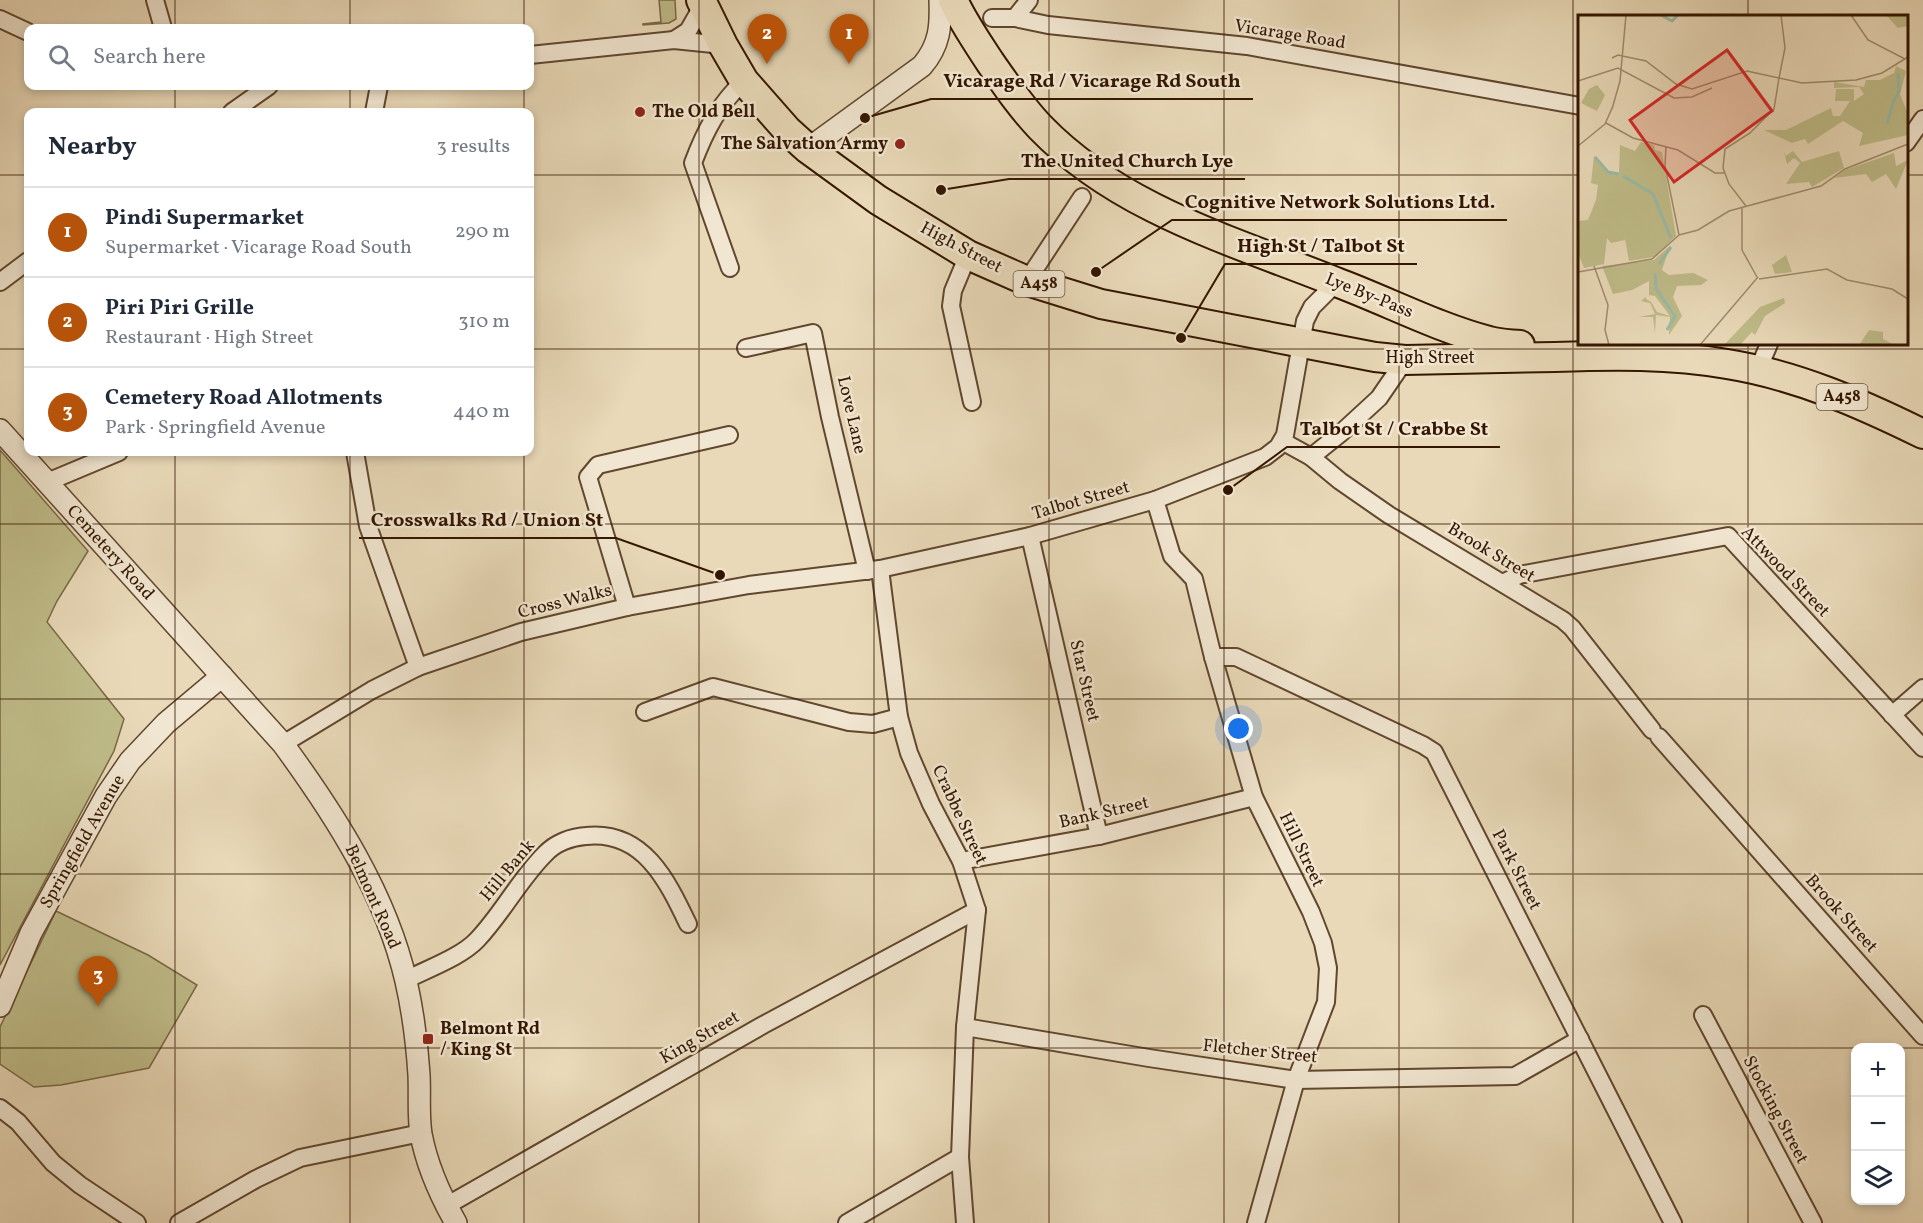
<!DOCTYPE html>
<meta charset="utf-8">
<style>
body{margin:0;font-family:Vollkorn,serif;background:#f6f6f7;color:#1f2937}
.controls{position:absolute;right:18px;bottom:18px;display:grid;overflow:hidden;border-radius:12px;box-shadow:0 3px 9px #0003}
.controls button{width:54px;height:54px;display:grid;place-items:center;padding:0;border:0;border-bottom:2px solid #e0e1e3;background:#fff;color:#1f2937;font:30px sans-serif}
.you{position:absolute;left:1239px;top:729px;width:21px;height:21px;margin:-15px;border:4px solid #fff;border-radius:50%;background:#1a73e8;box-shadow:0 0 0 9px #1a73e833}
.badge{display:grid;place-items:center;width:39px;height:39px;border-radius:50%;background:#b45309;color:#fff;font-size:20px;font-weight:700}
.pin{position:absolute;translate:-50% -50px;filter:drop-shadow(0 2px 3px #0008)}
.pin::after{content:'';position:absolute;top:32px;width:21px;height:18px;background:inherit;clip-path:polygon(0 0,100% 0,50% 100%)}
.list{margin:0;padding:0;list-style:none}
h2{display:flex;justify-content:space-between;align-items:center;height:78px;margin:0;padding:0 24px;font-size:26px}
h2 small{font-size:20px;font-weight:400;color:#747a83}
.list li{display:grid;grid-template-columns:39px 1fr auto;gap:18px;align-items:center;box-sizing:border-box;height:90px;padding:0 24px;border-top:2px solid #e0e1e3}
.list b{display:block;font-size:22px;white-space:nowrap}
.list p{margin:0;font-size:20px;white-space:nowrap;color:#747a83}
.list em{font-size:20px;font-style:normal;color:#747a83}
.icon{flex:none;width:33px;height:33px;fill:none;stroke:currentColor;stroke-width:2;stroke-linecap:round;stroke-linejoin:round}
.map{position:relative;flex:none;width:1923px;height:1223px;overflow:hidden}
.search{position:absolute;background:#fff;box-shadow:0 3px 9px #0003;left:24px;top:24px;width:510px;height:66px;display:flex;align-items:center;gap:15px;box-sizing:border-box;padding:0 21px;border-radius:12px;color:#747a83;font-size:22px}
.panel{position:absolute;background:#fff;box-shadow:0 3px 9px #0003;left:24px;top:108px;width:510px;height:348px;border-radius:12px}
.map>svg:first-child{display:block}
.green{fill:#bfbc89;stroke:#7a6944;stroke-width:1.5}
.lines{fill:none;stroke-linecap:round;stroke-linejoin:round}
.minor-casing{stroke:#61472e;stroke-width:20}
.tertiary-casing{stroke:#61472e;stroke-width:24}
.trunk-casing{stroke:#341600;stroke-width:32}
.minor{stroke:#f1e6d1;stroke-width:16}
.tertiary{stroke:#f1e6d1;stroke-width:21}
.trunk{stroke:#e9d9b8;stroke-width:28}
.grid{fill:none;stroke:#341600;stroke-width:1.5;stroke-opacity:0.55}
.poi-dot{fill:#8f2418;stroke:#f1e6d1;stroke-width:2}
.labels{text-anchor:middle;dominant-baseline:central;stroke-width:5;stroke-linejoin:round;paint-order:stroke}
.shield{fill:#f1e6d1;stroke:#6d543f;stroke-width:1.5}
.shield-label{font-size:16px;font-weight:bold;fill:#341600}
.street-label{font-size:18px;fill:#341600;stroke:#f1e6d1}
.poi-label{font-size:18px;font-weight:bold;fill:#341600;stroke:#f1e6d1;text-anchor:start}
.inset-river{fill:none;stroke:#99bba8;stroke-width:3}
.inset-road{fill:none;stroke:#a18b6e;stroke-width:1.5}
.view{fill:#d62828;fill-opacity:0.15;stroke:#d62828;stroke-width:3}
.inset-edge{fill:none;stroke:#341600;stroke-width:3}
.leader{fill:none;stroke:#341600;stroke-width:2}
.callout-dot{fill:#341600;stroke:#f1e6d1;stroke-width:2}
.callout-label{font-size:20px;text-anchor:middle;font-weight:bold;fill:#341600;stroke:#f1e6d1;stroke-width:5;stroke-linejoin:round;paint-order:stroke}
</style>
<div class="map">
<svg width="1923" height="1223" viewBox="0 0 1923 1223">
<rect width="100%" height="100%" fill="#e9d9b8"/>
<filter id="stains"><feTurbulence type="fractalNoise" baseFrequency=".00333" numOctaves="4"/><feColorMatrix values="0 0 0 0 .2 0 0 0 0 .09 0 0 0 0 .02 0 0 0 .5 -.17"/></filter>
<radialGradient id="worn" r=".72"><stop offset=".6" stop-color="#630" stop-opacity="0"/><stop offset="1" stop-color="#630" stop-opacity=".3"/></radialGradient>
<g class="green">
<path d="M 659,0 L 675,0 L 676,19 L 669,23 L 643,25 L 643,24 L 661,22 Z"/>
<path d="M 0,450 L 88,551 L 57,601 L 47,622 L 124,719 L 114,751 L 0,965 Z"/>
<path d="M 56,911 L 148,955 L 197,985 L 149,1068 L 61,1085 L 34,1087 L 0,1064 L 0,1027 Z"/>
</g>
<g class="lines">
<defs>
<g id="minor">
<path d="M 155,0 L 163,28"/>
<path d="M 992,18 L 1015,18 L 1048,25 L 1247,46 L 1580,106"/>
<path d="M 1015,18 L 1029,0"/>
<path d="M 0,19 L 28,32"/>
<path d="M 674,40 L 688,31 L 703,5"/>
<path d="M 530,55 L 674,40 L 723,45"/>
<path d="M 232,112 L 269,86"/>
<path d="M 374,112 L 379,86"/>
<path d="M 1906,143 L 1923,119"/>
<path d="M 968,255 L 953,291 L 951,306 L 972,402"/>
<path d="M 730,268 L 693,163 C 705,131 719,104 744,81"/>
<path d="M 1027,281 L 1082,197"/>
<path d="M 0,282 L 28,261"/>
<path d="M 746,348 L 813,333 L 830,417 L 867,571"/>
<path d="M 1758,370 L 1769,344"/>
<path d="M 1282,441 L 1311,457 L 1340,481 L 1389,515 L 1563,620 L 1572,628 L 1652,730"/>
<path d="M 355,452 L 368,526 L 418,667"/>
<path d="M 1311,457 L 1341,433 L 1379,398 L 1405,360"/>
<path d="M 45,483 L 119,452"/>
<path d="M 1155,500 L 1172,556 L 1194,579 L 1213,657 L 1254,797 L 1311,912 L 1323,943 L 1328,968 L 1326,1002 L 1296,1080 L 1256,1223"/>
<path d="M 1030,536 L 1099,836"/>
<path d="M 880,569 L 899,717 L 909,753 L 931,804 L 961,861 L 977,910 L 965,1027 L 960,1157 L 965,1223"/>
<path d="M 1503,583 L 1519,575 L 1728,536 L 1923,748"/>
<path d="M 627,607 L 588,477 L 598,465 L 729,435"/>
<path d="M 1213,657 L 1236,657 L 1423,745 L 1434,752 L 1673,1223"/>
<path d="M 645,712 L 713,687 L 849,722 L 873,724 L 899,717"/>
<path d="M 1892,715 L 1923,688"/>
<path d="M 1659,737 L 1923,1036"/>
<path d="M 283,744 L 372,690 L 418,667 L 521,632 L 627,607 L 749,585 L 880,569 L 1030,536 L 1155,500 L 1265,457 L 1278,447 L 1285,435 L 1305,321 L 1312,307 L 1337,282"/>
<path d="M 961,861 L 1099,836 L 1254,797"/>
<path d="M 406,980 C 427,969 461,957 477,940 C 502,914 519,880 545,854 C 555,843 571,837 586,836 C 643,830 667,880 688,924"/>
<path d="M 1703,1015 L 1813,1223"/>
<path d="M 965,1027 L 1149,1058 L 1296,1080 L 1515,1076 L 1580,1039"/>
<path d="M 0,1108 L 18,1122 L 53,1163 L 80,1185 L 137,1223"/>
<path d="M 446,1206 L 763,1025 L 977,910"/>
<path d="M 179,1223 L 256,1179 L 300,1158 L 421,1133"/>
<path d="M 847,1223 L 960,1157"/>
</g>
<g id="tertiary">
<path d="M 808,149 L 922,66 C 940,45 941,26 940,0"/>
<path d="M 0,430 L 283,744 C 335,815 386,894 406,981 C 413,1012 417,1043 419,1075 C 420,1095 418,1115 421,1134 C 427,1166 440,1195 456,1223"/>
<path d="M 0,1006 L 31,933 L 106,796 L 130,761 L 166,723 L 222,676"/>
</g>
<g id="trunk">
<path d="M 701,0 L 723,45 L 744,81 L 788,131 L 808,149 L 878,200 L 968,255 L 1027,281 L 1101,304 L 1375,357 L 1405,360 C 1455,359 1505,358 1555,357 C 1612,355 1670,354 1727,364 C 1796,375 1860,403 1923,434"/>
<path d="M 953,0 C 963,22 977,42 990,62 C 1006,85 1021,107 1040,127 C 1119,209 1233,241 1336,282 C 1387,301 1436,327 1489,341 C 1499,344 1510,344 1520,345"/>
</g>
</defs>
<use href="#minor" class="minor-casing"/>
<use href="#tertiary" class="tertiary-casing"/>
<use href="#trunk" class="trunk-casing"/>
<use href="#minor" class="minor"/>
<use href="#tertiary" class="tertiary"/>
<use href="#trunk" class="trunk"/>
</g>
<path class="grid" d="M 175,0 L 175,28M 350,0 L 350,28M 524,0 L 524,28M 699,0 L 699,1223M 874,0 L 874,1223M 1049,0 L 1049,1223M 1224,0 L 1224,1223M 1399,0 L 1399,1223M 1573,0 L 1573,1223M 1748,0 L 1748,16M 175,86 L 175,112M 350,86 L 350,112M 524,86 L 524,112M 0,175 L 28,175M 530,175 L 1580,175M 1906,175 L 1923,175M 1748,344 L 1748,1223M 0,349 L 28,349M 530,349 L 1923,349M 175,452 L 175,1223M 350,452 L 350,1223M 524,452 L 524,1223M 0,524 L 1923,524M 0,699 L 1923,699M 0,874 L 1923,874M 0,1048 L 1856,1048M 1900,1048 L 1923,1048"/>
<g class="poi-dot">
<circle cx="640" cy="112" r="6"/>
<circle cx="900" cy="144" r="6"/>
<rect x="422" y="1033" width="12" height="12" rx="3"/>
</g>
<g class="labels">
<g class="shield">
<rect x="1013.5" y="271" width="51" height="26" rx="4.5"/>
<rect x="1816.5" y="384" width="51" height="26" rx="4.5"/>
</g>
<g class="shield-label">
<text x="1039" y="284">A458</text>
<text x="1842" y="397">A458</text>
</g>
<g class="street-label">
<text transform="translate(1290 35) rotate(9)">Vicarage Road</text>
<text transform="translate(961 248) rotate(28)">High Street</text>
<text transform="translate(1369 296) rotate(22)">Lye By-Pass</text>
<text x="1430" y="358">High Street</text>
<text transform="translate(851 415) rotate(77)">Love Lane</text>
<text transform="translate(1081 501) rotate(-16)">Talbot Street</text>
<text transform="translate(110 553) rotate(48)">Cemetery Road</text>
<text transform="translate(1491 553) rotate(31)">Brook Street</text>
<text transform="translate(1785 572) rotate(46)">Attwood Street</text>
<text transform="translate(565 602) rotate(-14)">Cross Walks</text>
<text transform="translate(1084 681) rotate(77)">Star Street</text>
<text transform="translate(1104 813) rotate(-13)">Bank Street</text>
<text transform="translate(959 815) rotate(65)">Crabbe Street</text>
<text transform="translate(83 842) rotate(-60)">Springfield Avenue</text>
<text transform="translate(1301 850) rotate(64)">Hill Street</text>
<text transform="translate(1516 870) rotate(63)">Park Street</text>
<text transform="translate(508 871) rotate(-50)">Hill Bank</text>
<text transform="translate(372 897) rotate(66)">Belmont Road</text>
<text transform="translate(1841 914) rotate(48)">Brook Street</text>
<text transform="translate(700 1038) rotate(-30)">King Street</text>
<text transform="translate(1260 1052) rotate(6)">Fletcher Street</text>
<text transform="translate(1775 1110) rotate(62)">Stocking Street</text>
</g>
<g class="poi-label">
<text x="652" y="112">The Old Bell</text>
<text x="888" y="144" text-anchor="end">The Salvation Army</text>
<text x="440" y="1029">Belmont Rd<tspan x="440" dy="21">/ King St</tspan></text>
</g>
</g>
<g transform="translate(1578 15)">
<rect width="330" height="330" fill="#e9d9b8"/>
<path d="M 308,0 L 330,0 L 330,11 L 320,13 ZM 318,51 L 328,56 L 322,79 L 330,99 L 330,120 L 281,131 L 285,118 L 265,106 L 230,129 L 227,124 L 214,128 L 186,115 L 208,115 L 253,93 L 255,101 L 262,101 L 272,86 L 257,86 L 258,74 L 276,74 L 276,86 L 286,79 L 281,72 L 256,73 L 256,67 L 286,72 L 288,65 L 302,65 L 316,58 ZM 19,70 L 27,80 L 19,96 L 3,88 L 11,74 ZM 63,127 L 76,130 L 77,135 L 84,137 L 98,221 L 76,242 L 51,246 L 46,218 L 47,225 L 33,228 L 29,223 L 26,249 L 6,253 L 0,238 L 0,206 L 10,205 L 18,185 L 20,170 L 13,168 L 16,141 L 31,158 L 41,159 L 42,130 L 57,136 ZM 215,136 L 224,147 L 261,136 L 266,153 L 234,172 L 231,167 L 208,169 L 222,148 L 216,143 L 209,149 L 206,137 L 208,141 ZM 316,138 L 318,151 L 330,145 L 318,174 L 308,159 L 294,167 L 288,159 L 256,163 L 267,155 ZM 92,231 L 84,255 L 91,260 L 115,258 L 130,265 L 123,270 L 99,271 L 95,282 L 104,301 L 91,320 L 92,302 L 78,300 L 77,318 L 75,302 L 61,302 L 77,299 L 72,288 L 63,286 L 68,282 L 68,284 L 73,287 L 79,297 L 92,301 L 77,281 L 71,280 L 71,266 L 54,275 L 35,279 L 24,251 L 76,245 ZM 208,240 L 214,257 L 197,259 L 194,250 ZM 206,283 L 207,288 L 187,301 L 177,320 L 174,317 L 162,330 L 146,330 L 182,292 ZM 291,315 L 305,317 L 305,324 L 317,330 L 281,330 Z" fill="#bfbc89"/>
<path class="inset-river" d="M 83,0 L 94,6 L 100,0M 315,88 L 321,76 L 320,58M 309,109 L 315,88M 17,142 L 30,157 L 41,159M 45,161 L 75,179 L 93,223M 81,249 L 93,232M 77,258 L 78,274 L 97,301 L 89,315"/>
<path class="inset-road" d="M 273,0 L 290,25 L 327,44M 34,43 L 40,40 L 68,46 L 98,69 L 114,74 L 169,56 L 224,68 L 278,65 L 304,58 L 330,42M 201,63 L 207,33 L 203,0M 0,66 L 40,53 L 96,83 L 114,82 L 134,73M 34,94 L 42,66 L 48,0M 28,108 L 55,123 L 100,135 L 137,158 L 147,158M 0,131 L 27,109 L 35,91M 88,131 L 87,151 L 101,220M 168,191 L 151,169 L 145,153 L 147,134 L 172,118 L 196,94 L 201,63M 164,193 L 164,235 L 179,262M 101,220 L 120,215 L 151,196 L 243,171 L 267,154 L 330,129M 16,251 L 30,290 L 27,315 L 31,330M 0,257 L 74,244 L 101,220M 181,264 L 249,254 L 269,265 L 314,274 L 330,284M 122,330 L 180,262"/>
<path class="view" d="M 149,35 L 194,96 L 96,167 L 52,105 Z"/>
<rect width="330" height="330" class="inset-edge"/>
</g>
<path class="leader" d="M865 118L931 99H1253M941 190L1009 179H1245M1096 272L1172 220H1507M1181 338L1225 264H1417M1228 490L1287 447H1500M720 575L616 538H359"/>
<g class="callout-dot">
<circle cx="865" cy="118" r="6"/>
<circle cx="941" cy="190" r="6"/>
<circle cx="1096" cy="272" r="6"/>
<circle cx="1181" cy="338" r="6"/>
<circle cx="1228" cy="490" r="6"/>
<circle cx="720" cy="575" r="6"/>
</g>
<g class="callout-label">
<text x="1092" y="87">Vicarage Rd / Vicarage Rd South</text>
<text x="1127" y="167">The United Church Lye</text>
<text x="1340" y="208">Cognitive Network Solutions Ltd.</text>
<text x="1321" y="252">High St / Talbot St</text>
<text x="1394" y="435">Talbot St / Crabbe St</text>
<text x="487" y="526">Crosswalks Rd / Union St</text>
</g>
<rect width="100%" height="100%" filter="url(#stains)"/>
<rect width="100%" height="100%" fill="url(#worn)"/>
</svg>
<div class="controls">
<button>+</button>
<button>−</button>
<button><svg class="icon" aria-label="layers" viewBox="0 0 24 24"><path d="M12 4l9 5-9 5-9-5zM3 14l9 5 9-5"/></svg></button>
</div>
<div class="you"></div>
<div class="pin badge" style="left:849px;top:64px">1</div>
<div class="pin badge" style="left:767px;top:64px">2</div>
<div class="pin badge" style="left:98px;top:1006px">3</div>
<div class="search"><svg class="icon" aria-label="search" viewBox="0 0 24 24"><circle cx="10" cy="10" r="6"/><path d="M15 15l6 6"/></svg>Search here</div>
<section class="panel">
<h2>Nearby<small>3 results</small></h2>
<ul class="list">
<li><span class="badge">1</span><div><b>Pindi Supermarket</b><p>Supermarket · Vicarage Road South</p></div><em>290 m</em></li>
<li><span class="badge">2</span><div><b>Piri Piri Grille</b><p>Restaurant · High Street</p></div><em>310 m</em></li>
<li><span class="badge">3</span><div><b>Cemetery Road Allotments</b><p>Park · Springfield Avenue</p></div><em>440 m</em></li>
</ul>
</section>
</div>
